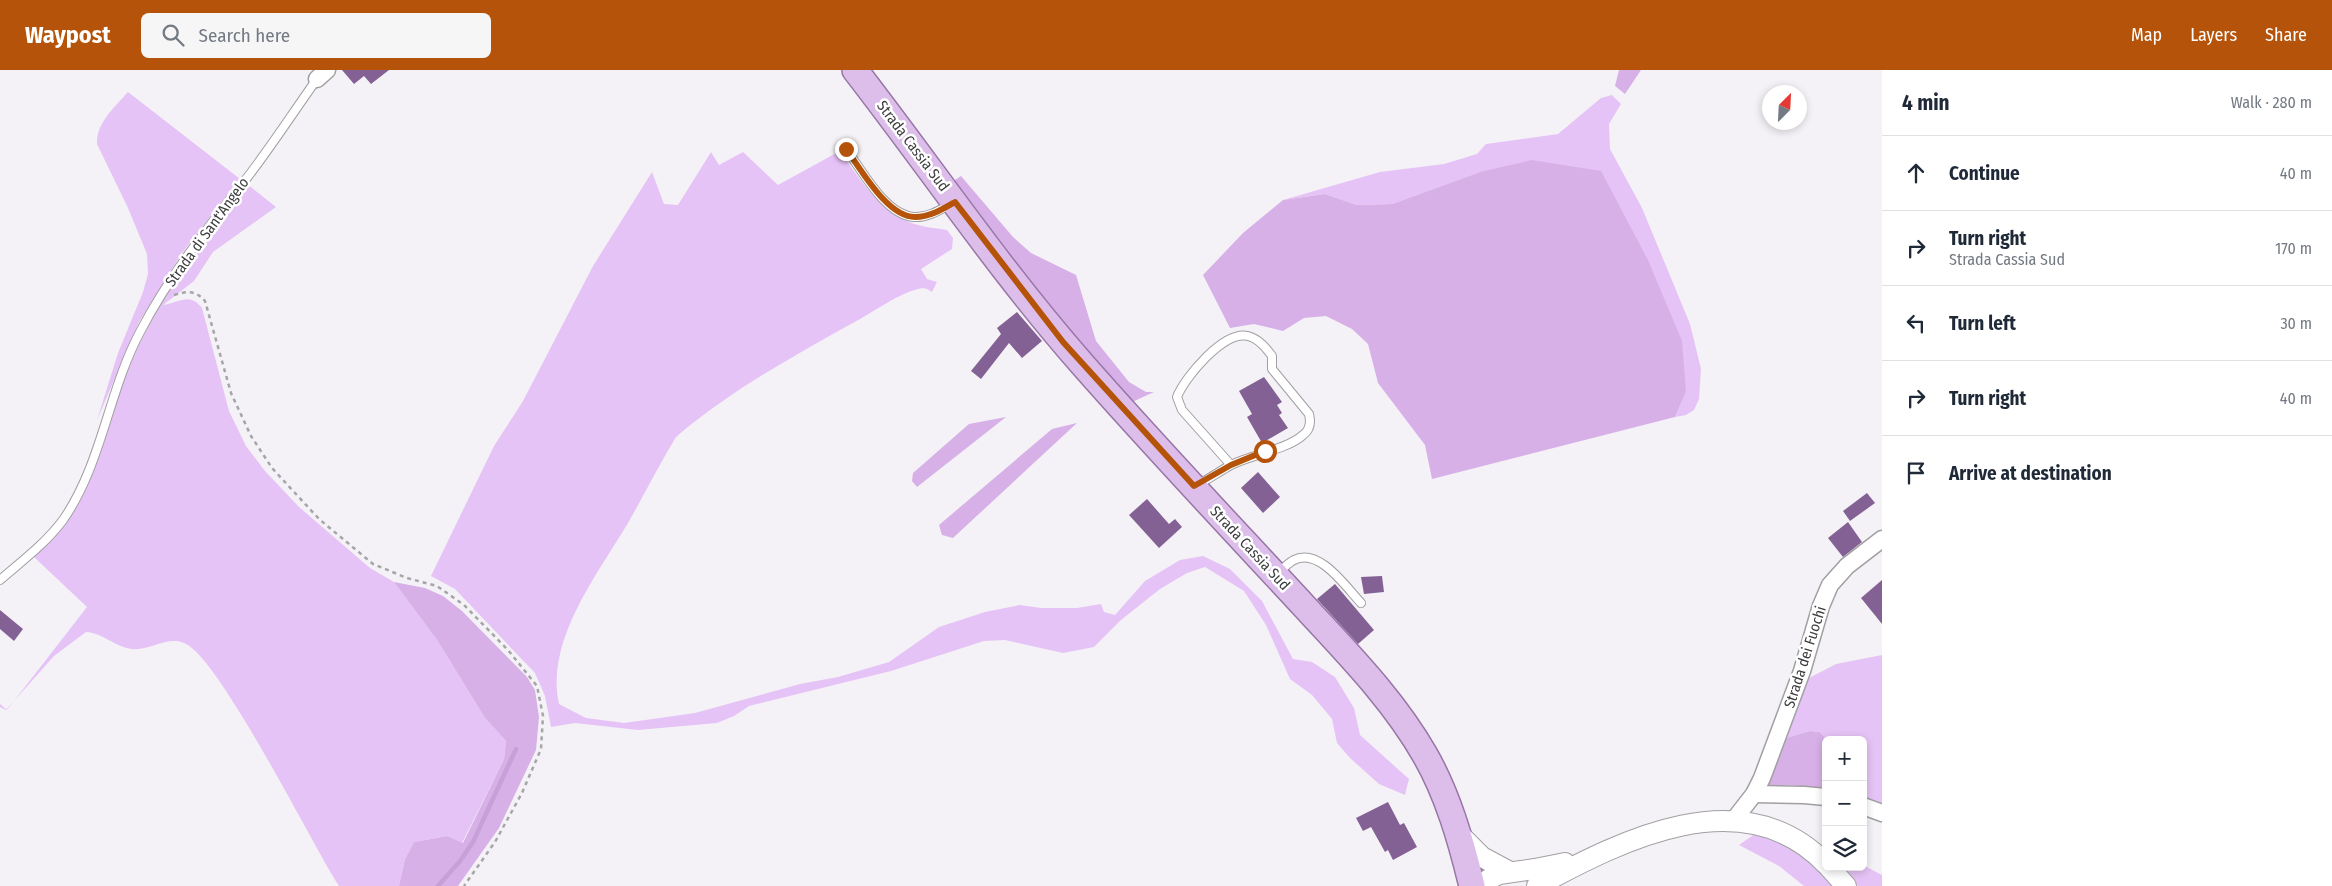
<!DOCTYPE html>
<meta charset="utf-8">
<style>
body{margin:0;font-family:"Fira Sans Condensed",sans-serif;background:#f6f6f7;color:#1f2937}
.controls{position:absolute;right:15px;bottom:15px;display:grid;overflow:hidden;border-radius:8px;box-shadow:0 2px 8px #0003}
.controls button{width:45px;height:45px;display:grid;place-items:center;padding:0;border:0;border-bottom:1px solid #e0e1e3;background:#fff;color:#1f2937;font:25px sans-serif}
.compass{position:absolute;left:1762px;top:15px;width:45px;height:45px;border-radius:50%;background:#fff;box-shadow:0 2px 8px #0003;rotate:24deg}
.stop{position:absolute;width:15px;height:15px;margin:-11px;border:4px solid #b45309;border-radius:50%;background:#fff}
.stop.end{background:#b45309;border-color:#fff;box-shadow:0 1px 5px #0008}
.list{margin:0;padding:0;list-style:none}
h2{display:flex;justify-content:space-between;align-items:center;height:65px;margin:0;padding:0 20px;font-size:21px}
h2 small{font-size:16px;font-weight:400;color:#747a83}
.list li{display:grid;grid-template-columns:32px 1fr auto;gap:15px;align-items:center;box-sizing:border-box;height:75px;padding:0 20px;border-top:1px solid #e0e1e3}
.list b{display:block;font-size:19px;white-space:nowrap}
.list p{margin:0;font-size:16px;white-space:nowrap;color:#747a83}
.list em{font-size:16px;font-style:normal;color:#747a83}
.icon{flex:none;width:28px;height:28px;fill:none;stroke:currentColor;stroke-width:2;stroke-linecap:round;stroke-linejoin:round}
.map{position:relative;flex:none;width:1882px;height:816px;overflow:hidden}
header{display:flex;align-items:center;gap:30px;box-sizing:border-box;height:70px;padding:0 25px;background:#b45309;color:#fff}
header strong{font-size:24px}
nav{display:flex;gap:28px;margin-inline-start:auto;font-size:18px}
.search{width:350px;height:45px;background:#f6f6f7;display:flex;align-items:center;gap:12px;box-sizing:border-box;padding:0 18px;border-radius:8px;color:#747a83;font-size:19px}
main{display:flex}
aside{flex:1;background:#fff}
.map>svg:first-child{display:block}
.green{fill:#e6c3f6}
.forest{fill:#d7b0e8}
.lines{fill:none;stroke-linecap:round;stroke-linejoin:round}
.stream{stroke:#c6a0d7;stroke-width:4.5}
.building{fill:#846194}
.service-casing{stroke:#a19fa2;stroke-width:10}
.minor-casing{stroke:#a19fa2;stroke-width:19}
.tertiary-casing{stroke:#a19fa2;stroke-width:22}
.primary-casing{stroke:#9775a5;stroke-width:28}
.path{stroke:#a6a5a8;stroke-width:2.5;stroke-dasharray:4 4;stroke-linecap:butt}
.service{stroke:#fff;stroke-width:8}
.minor{stroke:#fff;stroke-width:16}
.tertiary{stroke:#fff;stroke-width:20}
.primary{stroke:#ddbeeb;stroke-width:25}
.route{stroke:#b45309;stroke-width:6}
.labels{text-anchor:middle;dominant-baseline:central;stroke-width:5;stroke-linejoin:round;paint-order:stroke}
.street-label{font-size:15px;fill:#3d3c3e;stroke:#fff}
</style>
<header>
<strong>Waypost</strong>
<div class="search"><svg class="icon" aria-label="search" viewBox="0 0 24 24"><circle cx="10" cy="10" r="6"/><path d="M15 15l6 6"/></svg>Search here</div>
<nav><a>Map</a><a>Layers</a><a>Share</a></nav>
</header>
<main>
<div class="map">
<svg width="1882" height="816" viewBox="0 0 1882 816">
<rect width="100%" height="100%" fill="#f4f2f6"/>
<g class="green">
<path d="M 128,22 L 240,109 L 182,183 L 139,252 L 97,350 L 118,283 L 143,222 L 148,204 L 147,184 L 128,138 L 97,74 C 96,53 115,37 128,22 Z"/>
<path d="M 1612,25 L 1621,34 L 1609,54 L 1610,79 L 1642,138 L 1690,254 L 1701,299 L 1699,329 L 1694,340 L 1686,345 L 1675,347 L 1686,322 L 1480,102 L 1392,134 L 1357,135 L 1325,124 L 1283,130 L 1380,102 L 1444,94 L 1477,84 L 1486,74 L 1558,64 L 1601,28 Z"/>
<path d="M 840,81 C 859,108 878,139 909,152 C 921,157 935,158 947,160 L 953,168 L 952,179 L 921,199 L 927,209 L 937,212 L 932,222 C 928,219 924,217 918,219 C 898,224 878,239 860,249 C 797,284 731,320 676,367 C 659,395 644,425 628,453 C 597,505 545,571 559,634 L 586,648 L 624,653 L 695,643 L 800,614 L 838,607 L 889,592 L 939,557 L 985,542 L 1020,535 L 1041,538 L 1077,538 L 1101,534 L 1104,542 L 1115,545 L 1145,511 L 1180,490 L 1203,486 L 1230,499 L 1262,531 L 1293,589 L 1312,592 L 1335,607 L 1354,638 L 1360,665 L 1409,709 L 1405,725 L 1379,714 L 1350,688 L 1337,673 L 1332,649 L 1312,625 L 1290,609 L 1266,555 L 1244,521 L 1205,497 L 1187,503 L 1160,519 L 1121,550 L 1094,577 L 1063,583 L 1005,570 L 984,571 L 891,601 L 749,636 L 734,646 L 717,653 L 638,660 L 575,653 L 551,657 L 545,626 L 535,603 L 455,519 L 431,506 L 494,376 L 523,331 L 593,196 L 652,102 L 664,134 L 678,135 L 711,82 L 719,95 L 743,82 L 778,115 Z"/>
<path d="M 247,114 L 276,137 L 213,182 L 194,211 L 163,235 C 180,232 190,222 202,238 L 229,341 L 246,376 L 265,401 L 299,437 L 370,498 L 394,512 L 437,570 L 485,648 L 506,671 L 504,689 L 462,773 L 447,766 L 414,772 L 405,789 L 399,816 L 339,816 C 313,776 218,585 184,573 C 167,566 150,581 132,579 C 115,577 103,563 86,562 L 54,586 L 6,640 L 0,637 L 0,634 L 7,640 L 87,537 L 34,487 L 58,463 L 89,412 L 125,300 L 176,206 Z"/>
<path d="M 1882,585 L 1882,736 L 1863,729 L 1863,670 L 1827,670 L 1820,662 L 1810,661 L 1786,668 L 1809,608 L 1836,594 Z"/>
<path d="M 1756,763 L 1791,777 L 1811,792 L 1835,816 L 1804,816 L 1779,796 L 1739,775 Z"/>
<path d="M 1863,795 L 1882,805 L 1882,816 L 1858,816 L 1842,797 L 1863,797 Z"/>
</g>
<g class="forest">
<path d="M 1619,0 L 1641,0 L 1625,24 L 1615,16 Z"/>
<path d="M 1532,90 L 1601,101 L 1648,190 L 1682,271 L 1686,322 L 1675,347 L 1432,409 L 1425,375 L 1378,313 L 1368,274 L 1352,259 L 1326,246 L 1304,248 L 1283,261 L 1254,254 L 1230,258 L 1203,205 L 1243,163 L 1283,130 L 1325,124 L 1357,135 L 1392,134 L 1480,102 Z"/>
<path d="M 961,106 L 1013,167 L 1031,183 L 1076,205 L 1096,271 L 1129,312 L 1146,322 L 1154,322 L 1130,333 L 1039,230 L 952,112 Z"/>
<path d="M 1006,347 L 917,417 L 912,411 L 913,403 L 969,354 Z"/>
<path d="M 1077,353 L 953,468 L 942,465 L 939,455 L 1052,359 Z"/>
<path d="M 394,512 L 425,518 L 443,526 L 462,541 L 527,607 L 535,620 L 539,647 L 536,680 L 499,758 L 458,816 L 399,816 L 405,789 L 414,772 L 447,766 L 463,773 L 504,689 L 506,671 L 485,648 L 437,570 Z"/>
<path d="M 1810,661 L 1820,662 L 1827,670 L 1826,719 L 1790,715 L 1767,716 L 1786,668 Z"/>
</g>
<g class="lines">
<path class="stream" d="M 438,816 L 460,791 L 473,772 L 516,679"/>
</g>
<g class="building">
<path d="M 342,0 L 389,0 L 371,14 L 364,6 L 354,14 Z"/>
<path d="M 1017,242 L 1042,271 L 1022,288 L 1009,273 L 981,309 L 971,301 L 1001,264 L 997,258 Z"/>
<path d="M 1264,307 L 1282,332 L 1277,335 L 1282,343 L 1279,345 L 1288,358 L 1262,373 L 1247,347 L 1252,344 L 1239,321 Z"/>
<path d="M 1258,402 L 1280,427 L 1263,443 L 1241,418 Z"/>
<path d="M 1867,423 L 1875,433 L 1850,451 L 1843,441 Z"/>
<path d="M 1147,429 L 1169,454 L 1175,449 L 1182,457 L 1159,478 L 1129,445 Z"/>
<path d="M 1848,452 L 1862,472 L 1843,487 L 1828,468 Z"/>
<path d="M 1382,506 L 1384,522 L 1364,524 L 1361,507 Z"/>
<path d="M 1882,510 L 1882,554 L 1861,528 Z"/>
<path d="M 1335,514 L 1374,560 L 1358,574 L 1317,529 Z"/>
<path d="M 0,540 L 23,559 L 14,571 L 0,559 Z"/>
<path d="M 1388,732 L 1400,755 L 1404,753 L 1417,777 L 1393,790 L 1388,780 L 1385,782 L 1371,757 L 1363,761 L 1356,748 Z"/>
</g>
<g class="lines">
<defs>
<g id="service">
<path d="M 846,79 C 862,100 885,145 914,147 C 927,148 940,140 951,134"/>
<path d="M 1197,415 C 1209,409 1220,401 1231,395 C 1251,385 1288,379 1303,365 C 1310,360 1311,352 1309,344 L 1272,299 L 1272,286 C 1266,278 1259,269 1248,266 C 1224,260 1185,307 1177,327 L 1182,340 L 1231,395"/>
<path d="M 1279,502 C 1284,498 1288,493 1294,490 C 1319,477 1346,517 1361,533"/>
<path d="M 0,510 C 22,491 45,474 63,450 C 102,394 108,322 140,262 C 168,208 205,161 243,113 C 269,80 292,44 317,9"/>
</g>
<g id="minor">
<path d="M 317,9 L 327,0"/>
<path d="M 1754,724 L 1804,725 L 1826,727"/>
<path d="M 1863,736 L 1882,743"/>
<path d="M 1733,751 L 1754,724 L 1762,708 L 1802,601 L 1821,536 L 1830,515 L 1847,496 L 1882,469"/>
</g>
<g id="tertiary">
<path d="M 1458,763 L 1482,787 L 1510,802"/>
<path d="M 1829,797 L 1846,816"/>
<path d="M 1476,816 L 1499,804 L 1535,799 L 1565,793"/>
<path d="M 1537,816 C 1622,770 1743,708 1826,794"/>
</g>
<path id="primary" d="M 855,0 C 931,98 1001,202 1083,295 C 1155,377 1230,456 1304,536 C 1347,583 1393,629 1425,685 C 1448,725 1461,771 1472,816"/>
</defs>
<use href="#service" class="service-casing"/>
<use href="#minor" class="minor-casing"/>
<use href="#tertiary" class="tertiary-casing"/>
<use href="#primary" class="primary-casing"/>
<path class="path" d="M 174,225 C 188,221 195,220 205,231 L 231,323 L 251,366 L 272,398 L 319,449 L 373,494 L 407,508 L 437,516 L 464,535 L 508,580 L 537,616 L 543,646 L 541,679 L 522,723 L 495,772 L 464,816"/>
<use href="#service" class="service"/>
<use href="#minor" class="minor"/>
<use href="#tertiary" class="tertiary"/>
<use href="#primary" class="primary"/>
</g>
<g class="lines">
<path class="route" d="M 846,79 C 861,99 887,147 915,147 C 930,147 943,139 955,132 L 1063,272 L 1194,416 L 1231,395 L 1265,381"/>
</g>
<g class="labels">
<g class="street-label">
<text transform="translate(913 76) rotate(53)">Strada Cassia Sud</text>
<text transform="translate(207 162) rotate(-54)">Strada di Sant'Angelo</text>
<text transform="translate(1250 478) rotate(47)">Strada Cassia Sud</text>
<text transform="translate(1805 587) rotate(-72)">Strada dei Fuochi</text>
</g>
</g>
</svg>
<div class="controls">
<button>+</button>
<button>−</button>
<button><svg class="icon" aria-label="layers" viewBox="0 0 24 24"><path d="M12 4l9 5-9 5-9-5zM3 14l9 5 9-5"/></svg></button>
</div>
<svg class="compass" viewBox="-18 -18 36 36"><path d="M0-13l5 13h-10z" fill="#e53935"/><path d="M0 13l5-13h-10z" fill="#747a83"/></svg>
<div class="stop" style="left:1265px;top:381px"></div>
<div class="stop end" style="left:846px;top:79px"></div>
</div>
<aside>
<h2>4 min<small>Walk · 280 m</small></h2>
<ul class="list">
<li><svg class="icon" aria-label="ahead" viewBox="0 0 24 24"><path d="M12 20V5M6 11l6-6 6 6"/></svg><div><b>Continue</b></div><em>40 m</em></li>
<li><svg class="icon" aria-label="right" viewBox="0 0 24 24"><path d="M7 20v-9h11M14 6l5 5-5 5"/></svg><div><b>Turn right</b><p>Strada Cassia Sud</p></div><em>170 m</em></li>
<li><svg class="icon" aria-label="left" viewBox="0 0 24 24"><path d="M17 20v-9H6M10 6l-5 5 5 5"/></svg><div><b>Turn left</b></div><em>30 m</em></li>
<li><svg class="icon" aria-label="right" viewBox="0 0 24 24"><path d="M7 20v-9h11M14 6l5 5-5 5"/></svg><div><b>Turn right</b></div><em>40 m</em></li>
<li><svg class="icon" aria-label="arrive" viewBox="0 0 24 24"><path d="M6 21V4h12l-3 4 3 4H6"/></svg><div><b>Arrive at destination</b></div></li>
</ul>
</aside>
</main>
